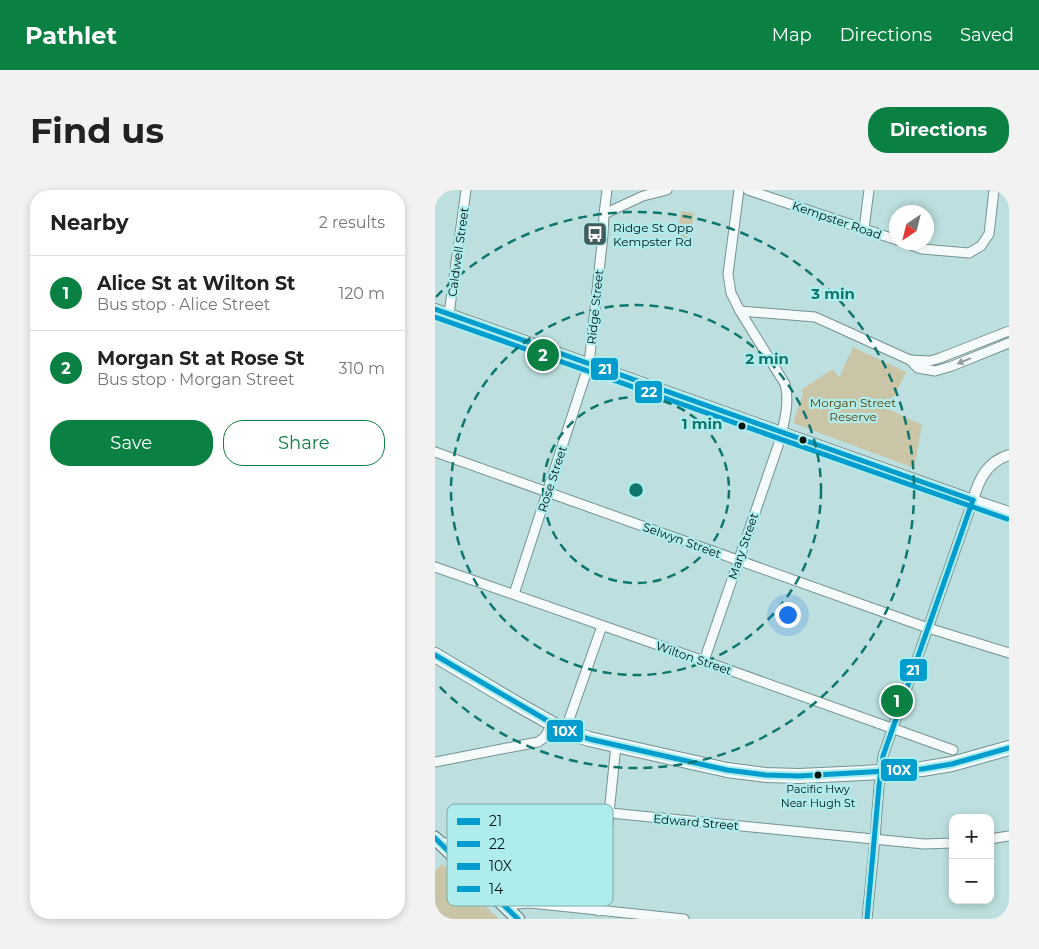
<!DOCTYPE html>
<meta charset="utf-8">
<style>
body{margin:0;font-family:Montserrat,sans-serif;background:#f2f2f2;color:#222}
.controls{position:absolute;right:15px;bottom:15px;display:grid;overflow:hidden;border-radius:10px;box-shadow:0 2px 8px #0003}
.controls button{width:45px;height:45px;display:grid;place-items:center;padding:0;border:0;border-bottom:1px solid #e0e0e0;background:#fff;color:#222;font:25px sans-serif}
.compass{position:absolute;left:454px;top:15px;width:45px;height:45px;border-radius:50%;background:#fff;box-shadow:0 2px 8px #0003;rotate:215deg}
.you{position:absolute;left:352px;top:424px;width:18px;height:18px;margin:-12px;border:4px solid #fff;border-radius:50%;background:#1a73e8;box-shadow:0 0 0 8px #1a73e833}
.badge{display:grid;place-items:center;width:32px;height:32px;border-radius:50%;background:#0b8043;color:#fff;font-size:16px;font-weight:700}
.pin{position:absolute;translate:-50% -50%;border:2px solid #fff;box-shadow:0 1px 5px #0006}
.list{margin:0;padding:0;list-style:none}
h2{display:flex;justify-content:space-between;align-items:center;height:65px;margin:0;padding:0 20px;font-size:21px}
h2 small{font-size:16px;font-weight:400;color:#767676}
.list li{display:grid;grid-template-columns:32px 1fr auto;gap:15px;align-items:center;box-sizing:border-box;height:75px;padding:0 20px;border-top:1px solid #e0e0e0}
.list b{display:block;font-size:19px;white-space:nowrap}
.list p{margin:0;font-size:16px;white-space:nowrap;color:#767676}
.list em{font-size:16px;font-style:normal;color:#767676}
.actions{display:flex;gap:10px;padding:15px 20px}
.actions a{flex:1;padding:11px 0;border:1px solid #0b8043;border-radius:20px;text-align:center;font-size:18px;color:#0b8043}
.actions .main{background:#0b8043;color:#fff}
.map{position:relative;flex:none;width:574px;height:729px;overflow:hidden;border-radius:20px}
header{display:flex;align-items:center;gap:30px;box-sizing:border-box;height:70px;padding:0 25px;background:#0b8043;color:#fff}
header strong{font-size:24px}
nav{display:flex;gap:28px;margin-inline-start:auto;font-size:18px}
.intro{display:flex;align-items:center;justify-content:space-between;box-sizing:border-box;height:120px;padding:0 30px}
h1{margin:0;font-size:35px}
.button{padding:12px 22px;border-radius:20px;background:#0b8043;color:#fff;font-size:18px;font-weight:700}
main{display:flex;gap:30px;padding:0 30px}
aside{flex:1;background:#fff;border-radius:20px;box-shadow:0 2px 8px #0003}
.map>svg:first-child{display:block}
.green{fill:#cac5a7}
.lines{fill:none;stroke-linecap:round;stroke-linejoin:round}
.minor-casing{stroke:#769191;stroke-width:11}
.tertiary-casing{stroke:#769191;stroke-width:12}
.secondary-casing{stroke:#769191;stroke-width:15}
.trunk-casing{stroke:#769191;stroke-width:16}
.minor{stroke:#f5fafa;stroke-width:9}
.tertiary{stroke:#f5fafa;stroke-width:10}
.secondary{stroke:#f5fafa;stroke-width:12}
.trunk{stroke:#f5fafa;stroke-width:14}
.bus-1-casing{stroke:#afeded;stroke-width:9}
.bus-2-casing{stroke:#afeded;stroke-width:9}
.bus-3-casing{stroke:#afeded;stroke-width:9}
.bus-4-casing{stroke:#afeded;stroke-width:9}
.bus-1{stroke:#009dce;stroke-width:5}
.bus-2{stroke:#009dce;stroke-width:5}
.bus-3{stroke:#009dce;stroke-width:5}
.bus-4{stroke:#009dce;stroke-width:5}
.oneway{fill:#939e9e}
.ring{fill:none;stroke:#0f766e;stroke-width:2.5;stroke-dasharray:9 6}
.bus-dot{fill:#001414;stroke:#afeded;stroke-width:2}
.labels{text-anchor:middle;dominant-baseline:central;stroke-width:4.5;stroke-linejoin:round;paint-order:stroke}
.bus-label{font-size:11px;fill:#001414;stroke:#afeded}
.street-label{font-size:12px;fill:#001414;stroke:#afeded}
.poi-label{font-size:12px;fill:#001414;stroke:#afeded;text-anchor:start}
.park-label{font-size:12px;fill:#5a3c03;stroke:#afeded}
.key{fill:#afeded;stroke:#7aacac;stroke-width:1}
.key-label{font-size:14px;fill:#001414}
.centre{fill:#0f766e;stroke:#afeded;stroke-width:2.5}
.ring-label{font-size:15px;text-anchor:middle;font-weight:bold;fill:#0f766e;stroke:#afeded;stroke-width:4.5;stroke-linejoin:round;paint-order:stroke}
.line-badge{stroke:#afeded;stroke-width:2}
.badge-label{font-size:14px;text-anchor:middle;font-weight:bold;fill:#fff}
</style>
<header>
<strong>Pathlet</strong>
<nav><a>Map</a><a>Directions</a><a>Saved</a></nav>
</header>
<div class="intro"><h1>Find us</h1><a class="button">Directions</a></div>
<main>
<aside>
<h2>Nearby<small>2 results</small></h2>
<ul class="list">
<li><span class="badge">1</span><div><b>Alice St at Wilton St</b><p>Bus stop · Alice Street</p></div><em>120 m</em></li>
<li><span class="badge">2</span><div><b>Morgan St at Rose St</b><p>Bus stop · Morgan Street</p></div><em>310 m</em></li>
</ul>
<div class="actions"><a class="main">Save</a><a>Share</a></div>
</aside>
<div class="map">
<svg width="574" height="729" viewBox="0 0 574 729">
<rect width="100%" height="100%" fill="#bddfdf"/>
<g class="green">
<path d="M 246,21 L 259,23 L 255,51 L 242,49 Z"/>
<path d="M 418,157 L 471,182 L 453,219 L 487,235 L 479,278 L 358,233 L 368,204 L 366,200 L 398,179 L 404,188 Z"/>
<path d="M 7,674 L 64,729 L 0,729 L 0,681 Z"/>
</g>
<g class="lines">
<defs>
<g id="minor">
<path d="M 313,0 L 462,50"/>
<path d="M 169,24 L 208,6 L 232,0"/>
<path d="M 429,39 L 434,0"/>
<path d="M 468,52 L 487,59 L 534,63 L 546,56 L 554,44 L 559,0"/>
<path d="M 305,121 L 380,127 L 475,170 L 483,178 L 500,181 L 517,176 L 574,153"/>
<path d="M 14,124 L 31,0"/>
<path d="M 475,170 L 495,171 L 505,168 L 574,141"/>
<path d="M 0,262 L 493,438 L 574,463"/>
<path d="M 0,377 L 269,471 L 518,560"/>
<path d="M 79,404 L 154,174 L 168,45 L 169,24 L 172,0"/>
<path d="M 269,471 L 345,250 C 349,233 355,212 350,194 L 305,121 L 296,103 L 293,84 L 304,0"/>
<path d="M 130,541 L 167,436"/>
<path d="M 0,572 L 103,552 L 110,547 L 117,534"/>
<path d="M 555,649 L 574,646"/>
<path d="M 6,654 L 165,622 L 489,654 L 518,653"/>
<path d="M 74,720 L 80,714 L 95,713 L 249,729"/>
<path d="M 164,721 L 181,555"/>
<path d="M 432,729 L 440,649 L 444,596 L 448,566 L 538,310"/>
</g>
<g id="tertiary">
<path d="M 0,119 L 538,310 L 574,322"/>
<path d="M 538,310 C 544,289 552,272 574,265"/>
</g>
<path id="secondary" d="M 0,648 L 83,729"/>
<path id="trunk" d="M 0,465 L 77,511 L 130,541 L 154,549 L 292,580 L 331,585 L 364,586 L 429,583 L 487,579 L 517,574 L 574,558"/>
</defs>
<use href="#minor" class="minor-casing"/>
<use href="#tertiary" class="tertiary-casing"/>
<use href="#secondary" class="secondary-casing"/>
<use href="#trunk" class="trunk-casing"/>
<use href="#minor" class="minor"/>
<use href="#tertiary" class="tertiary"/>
<use href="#secondary" class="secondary"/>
<use href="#trunk" class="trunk"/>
<defs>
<g id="bus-1">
<path d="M 0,119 L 538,310"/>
<path d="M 432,729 L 444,596 L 448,566 L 538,310"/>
</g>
<path id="bus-2" d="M 0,127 L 572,329"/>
<path id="bus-3" d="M 0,465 L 130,541 L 154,549 L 292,580 L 331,585 L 364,586 L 487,579 L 517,574 L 574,558"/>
<path id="bus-4" d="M 0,648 L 83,729"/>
</defs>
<use href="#bus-1" class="bus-1-casing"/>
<use href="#bus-2" class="bus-2-casing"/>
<use href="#bus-3" class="bus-3-casing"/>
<use href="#bus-4" class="bus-4-casing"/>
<use href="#bus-1" class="bus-1"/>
<use href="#bus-2" class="bus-2"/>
<use href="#bus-3" class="bus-3"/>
<use href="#bus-4" class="bus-4"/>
</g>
<defs><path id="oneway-solid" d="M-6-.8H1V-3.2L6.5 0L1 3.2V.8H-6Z" transform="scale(1.25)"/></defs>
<use class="oneway" href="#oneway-solid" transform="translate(529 171) rotate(158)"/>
<g class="ring">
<circle cx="201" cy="300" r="93"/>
<circle cx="201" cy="300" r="185"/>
<path d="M1 107A278 278 0 1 1 1 493"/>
</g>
<defs>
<symbol id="bus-square" viewBox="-11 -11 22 22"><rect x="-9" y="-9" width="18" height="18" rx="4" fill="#425b5b" stroke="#afeded"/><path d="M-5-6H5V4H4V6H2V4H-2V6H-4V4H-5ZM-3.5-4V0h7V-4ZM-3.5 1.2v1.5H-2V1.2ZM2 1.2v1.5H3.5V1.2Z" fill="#fff"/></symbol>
</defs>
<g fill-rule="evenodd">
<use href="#bus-square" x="146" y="30" width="28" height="28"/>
</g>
<g class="bus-dot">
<circle cx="307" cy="236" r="4.5"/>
<circle cx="368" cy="250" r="4.5"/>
<circle cx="383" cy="585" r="4.5"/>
</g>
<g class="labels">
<g class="bus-label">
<text x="383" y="599">Pacific Hwy<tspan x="383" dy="14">Near Hugh St</tspan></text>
</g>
<g class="street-label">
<text transform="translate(402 30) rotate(19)">Kempster Road</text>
<text transform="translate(23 62) rotate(-82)">Caldwell Street</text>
<text transform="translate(160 117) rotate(-84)">Ridge Street</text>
<text transform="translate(117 289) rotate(-72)">Rose Street</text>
<text transform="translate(247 350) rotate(20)">Selwyn Street</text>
<text transform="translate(308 356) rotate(-71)">Mary Street</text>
<text transform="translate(259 468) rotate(19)">Wilton Street</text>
<text transform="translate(261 632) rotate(5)">Edward Street</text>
</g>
<g class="poi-label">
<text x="178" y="37">Ridge St Opp<tspan x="178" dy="14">Kempster Rd</tspan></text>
</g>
<g class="park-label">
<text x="418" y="212">Morgan Street<tspan x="418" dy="14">Reserve</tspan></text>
</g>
</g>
<rect x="12" y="614" width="166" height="102" rx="8" class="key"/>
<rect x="22" y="628" width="23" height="7" fill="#009dce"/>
<rect x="22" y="651" width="23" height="6" fill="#009dce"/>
<rect x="22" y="673" width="23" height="7" fill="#009dce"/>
<rect x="22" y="696" width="23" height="6" fill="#009dce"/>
<g class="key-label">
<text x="54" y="636">21</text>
<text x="54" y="659">22</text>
<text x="54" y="681">10X</text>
<text x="54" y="704">14</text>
</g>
<circle cx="201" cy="300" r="8" class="centre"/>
<g class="ring-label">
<text x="398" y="109">3 min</text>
<text x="332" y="174">2 min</text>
<text x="267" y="239">1 min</text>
</g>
<g class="line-badge">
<rect x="155" y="167" width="29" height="24" rx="5" fill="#009dce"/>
<rect x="199" y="190" width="29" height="24" rx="5" fill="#009dce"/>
<rect x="464" y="468" width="29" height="24" rx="5" fill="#009dce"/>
<rect x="111" y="529" width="38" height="24" rx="5" fill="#009dce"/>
<rect x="445" y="568" width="38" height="24" rx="5" fill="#009dce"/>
</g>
<g class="badge-label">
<text x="170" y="184">21</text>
<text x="214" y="207">22</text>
<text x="478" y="485">21</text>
<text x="130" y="546">10X</text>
<text x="464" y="585">10X</text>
</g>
</svg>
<div class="controls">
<button>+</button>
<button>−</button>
</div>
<svg class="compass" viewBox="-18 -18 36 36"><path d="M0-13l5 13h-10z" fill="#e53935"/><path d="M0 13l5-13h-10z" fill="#767676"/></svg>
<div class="you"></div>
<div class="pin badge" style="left:462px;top:511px">1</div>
<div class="pin badge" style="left:108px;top:165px">2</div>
</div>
</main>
